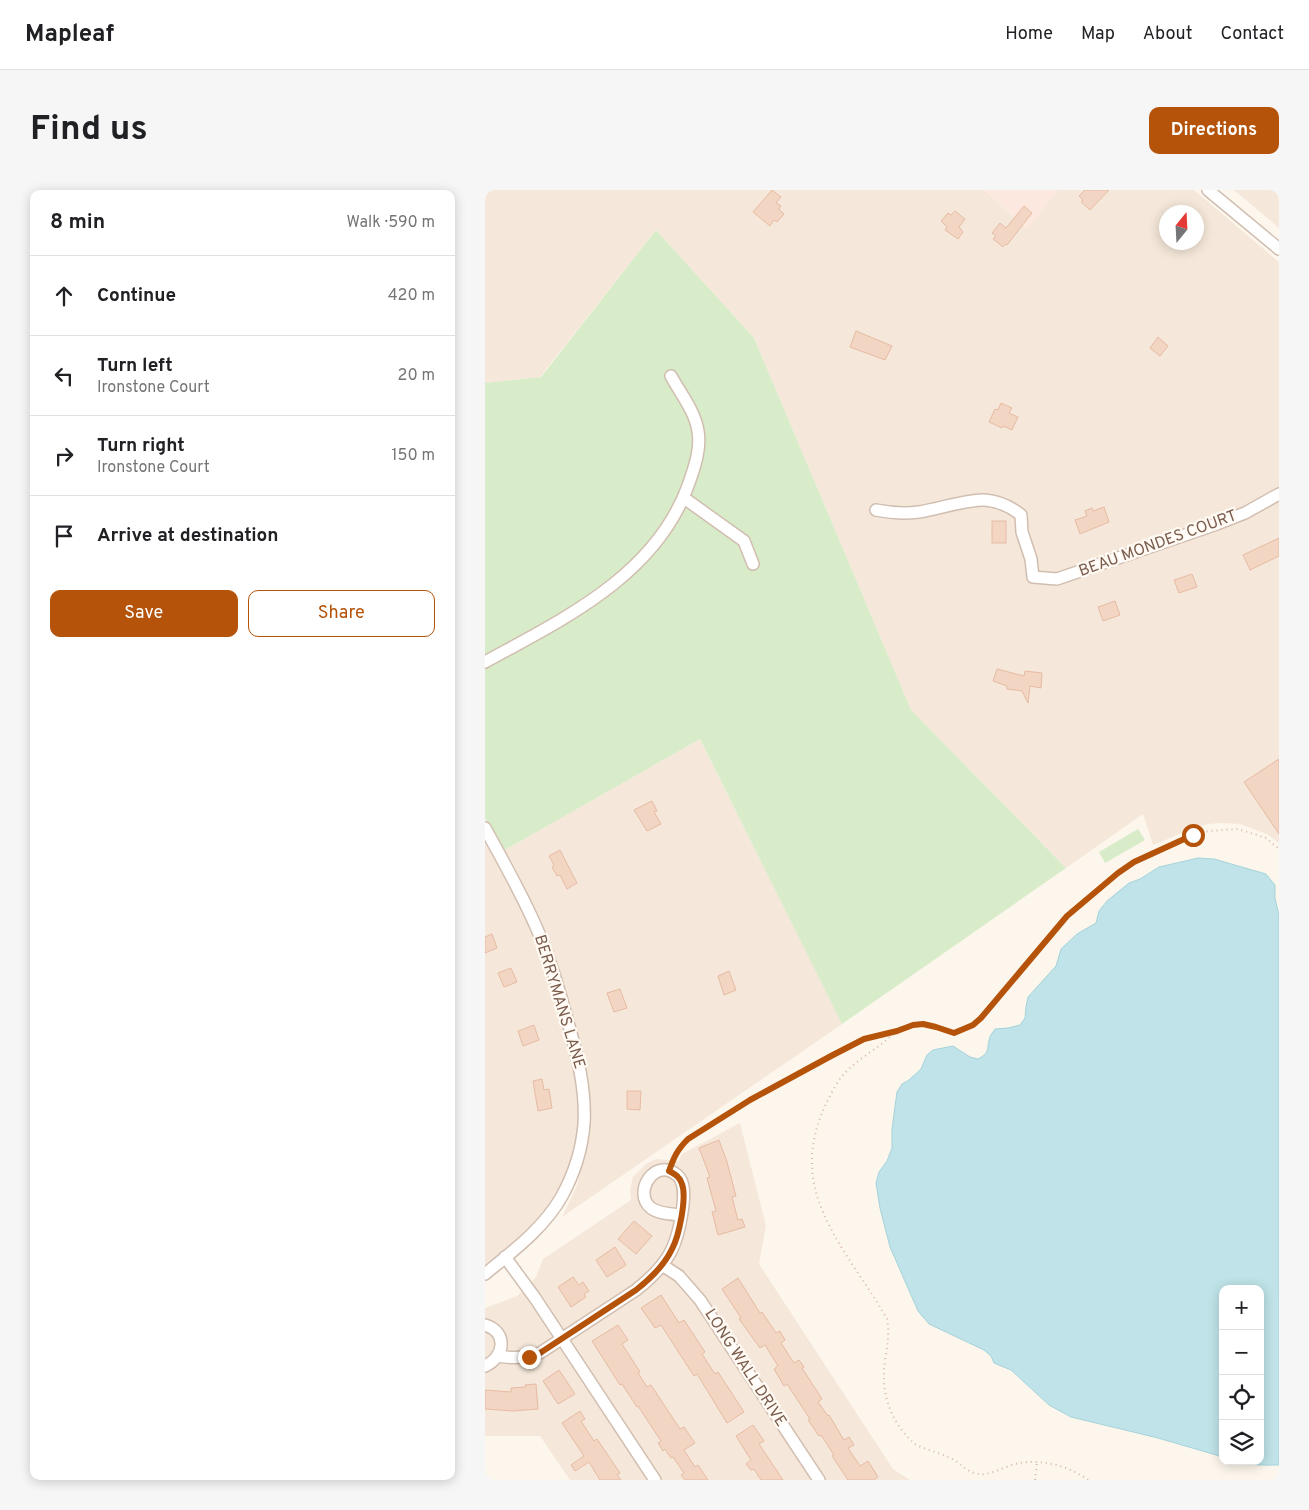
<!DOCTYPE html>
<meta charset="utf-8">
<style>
body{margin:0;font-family:Overpass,sans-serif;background:#f6f6f6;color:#202124}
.controls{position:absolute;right:15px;bottom:15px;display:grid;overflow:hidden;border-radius:10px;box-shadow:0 2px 12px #0003}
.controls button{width:45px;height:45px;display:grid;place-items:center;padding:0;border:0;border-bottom:1px solid #e0e0e0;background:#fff;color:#202124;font:25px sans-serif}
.compass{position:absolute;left:674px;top:15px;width:45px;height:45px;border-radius:50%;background:#fff;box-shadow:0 2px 12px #0003;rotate:18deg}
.stop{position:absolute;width:15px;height:15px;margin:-11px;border:4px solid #b45309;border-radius:50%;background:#fff}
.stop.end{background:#b45309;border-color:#fff;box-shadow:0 1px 5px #0008}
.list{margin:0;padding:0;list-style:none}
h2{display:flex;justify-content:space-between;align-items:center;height:65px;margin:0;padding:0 20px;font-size:21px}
h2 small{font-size:16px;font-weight:400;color:#757577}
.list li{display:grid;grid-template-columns:32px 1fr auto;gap:15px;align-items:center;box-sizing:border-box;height:80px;padding:0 20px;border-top:1px solid #e0e0e0}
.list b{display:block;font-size:19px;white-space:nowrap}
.list p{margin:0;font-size:16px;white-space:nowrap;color:#757577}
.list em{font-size:16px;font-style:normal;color:#757577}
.actions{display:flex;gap:10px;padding:15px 20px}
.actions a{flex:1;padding:11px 0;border:1px solid #b45309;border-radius:10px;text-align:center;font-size:18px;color:#b45309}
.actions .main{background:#b45309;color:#fff}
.icon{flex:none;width:28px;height:28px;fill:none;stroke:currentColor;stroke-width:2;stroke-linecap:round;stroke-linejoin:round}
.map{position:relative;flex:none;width:794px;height:1290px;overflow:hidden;border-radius:10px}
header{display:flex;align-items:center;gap:30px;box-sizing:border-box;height:70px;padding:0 25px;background:#fff;border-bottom:1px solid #e0e0e0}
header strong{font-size:24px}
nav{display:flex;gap:28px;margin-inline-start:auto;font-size:18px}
.intro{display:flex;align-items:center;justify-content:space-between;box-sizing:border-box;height:120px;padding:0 30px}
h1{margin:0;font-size:35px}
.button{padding:12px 22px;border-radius:10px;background:#b45309;color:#fff;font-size:18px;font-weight:700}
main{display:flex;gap:30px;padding:0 30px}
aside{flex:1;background:#fff;border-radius:10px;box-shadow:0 2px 12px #0003}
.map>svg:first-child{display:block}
.residential{fill:#f5e8da;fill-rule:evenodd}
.commercial{fill:#fde8e0}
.green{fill:#d8ecc9}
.water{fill:#bfe3e8;stroke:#a5d3da}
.building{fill:#f3d5c3;stroke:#e6bba3}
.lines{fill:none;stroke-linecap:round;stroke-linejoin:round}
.minor-casing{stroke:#d1beb0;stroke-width:14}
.path{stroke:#d9b8a5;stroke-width:2;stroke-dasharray:1 4;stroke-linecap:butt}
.minor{stroke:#fff;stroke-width:11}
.route{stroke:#b45309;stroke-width:6}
.labels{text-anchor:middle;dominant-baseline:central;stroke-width:4.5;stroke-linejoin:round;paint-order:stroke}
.street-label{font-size:16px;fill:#7a5c4d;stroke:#fffaf3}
</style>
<header>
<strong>Mapleaf</strong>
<nav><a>Home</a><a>Map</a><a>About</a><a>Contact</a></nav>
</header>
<div class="intro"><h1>Find us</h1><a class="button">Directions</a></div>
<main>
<aside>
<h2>8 min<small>Walk · 590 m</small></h2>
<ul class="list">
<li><svg class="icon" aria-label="ahead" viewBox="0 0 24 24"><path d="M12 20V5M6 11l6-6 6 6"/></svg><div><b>Continue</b></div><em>420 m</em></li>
<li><svg class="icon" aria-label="left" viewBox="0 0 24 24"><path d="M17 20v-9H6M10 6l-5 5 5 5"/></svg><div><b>Turn left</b><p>Ironstone Court</p></div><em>20 m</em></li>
<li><svg class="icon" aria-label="right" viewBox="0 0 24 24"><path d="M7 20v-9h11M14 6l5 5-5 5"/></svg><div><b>Turn right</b><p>Ironstone Court</p></div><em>150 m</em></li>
<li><svg class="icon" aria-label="arrive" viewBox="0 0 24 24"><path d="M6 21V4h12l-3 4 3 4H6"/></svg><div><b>Arrive at destination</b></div></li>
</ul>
<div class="actions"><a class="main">Save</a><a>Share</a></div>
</aside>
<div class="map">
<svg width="794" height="1290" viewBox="0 0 794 1290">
<rect width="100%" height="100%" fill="#fdf6ec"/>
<g class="residential">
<path d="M 0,0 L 499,0 L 542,38 L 573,0 L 709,0 L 794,72 L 794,653 L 782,644 L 755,634 L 736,633 L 723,634 L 707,639 L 668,655 L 658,624 L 581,678 L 426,520 L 269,148 L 171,40 L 55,187 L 0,193 ZM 682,22 L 712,22 L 712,52 L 682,52 Z"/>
<path d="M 749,0 L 794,0 L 794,38 Z"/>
<path d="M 215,549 L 357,834 L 77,1027 L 85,1011 L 92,995 L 100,966 L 105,934 L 103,887 L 94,851 L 74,780 L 44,708 L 18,661 Z"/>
<path d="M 0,649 L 35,714 L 61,778 L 75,819 L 89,876 L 93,900 L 94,922 L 89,963 L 79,990 L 65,1016 L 52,1032 L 34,1050 L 0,1078 Z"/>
<path d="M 255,933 L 281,1036 L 274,1074 L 408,1279 L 425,1290 L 85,1290 L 55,1246 L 0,1246 L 0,1118 L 32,1106 L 51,1087 L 58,1069 L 146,1010 L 145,999 L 148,987 L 161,974 L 171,969 L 194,971 L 197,964 Z"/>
</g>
<path class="commercial" d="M 499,0 L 573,0 L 543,38 Z"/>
<g class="green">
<path d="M 171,40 L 269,148 L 426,520 L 581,678 L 357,834 L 215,549 L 18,661 L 0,628 L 0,193 L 56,187 Z"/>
<path d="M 653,639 L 660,650 L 620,673 L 614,662 Z"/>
</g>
<path class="water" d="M 713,668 L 729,669 L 781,684 L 790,695 L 790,708 L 794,725 L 794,1275 C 779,1275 766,1276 751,1271 L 775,1271 L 775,1099 L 738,1099 L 738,1267 L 673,1248 L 586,1227 L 564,1215 L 526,1180 L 509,1173 L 506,1166 L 499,1160 L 444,1134 L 433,1121 L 405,1057 L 395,1018 L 391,993 L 394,982 L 402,971 L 407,958 L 407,939 L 412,902 L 417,894 L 424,890 L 436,879 L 442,865 L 448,860 L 468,856 L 485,867 L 493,869 C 506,862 501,859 505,847 C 506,844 508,842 510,839 L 523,838 L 535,835 L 540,828 L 541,817 L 543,807 L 571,776 L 576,759 L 592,744 L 611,733 L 614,721 L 622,711 L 644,693 L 655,689 L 674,677 Z"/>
<g class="building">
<path d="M 287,0 L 296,7 L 291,13 L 296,16 L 294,19 L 299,24 L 292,32 L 289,30 L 285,36 L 268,22 Z"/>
<path d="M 600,0 L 624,0 L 605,20 L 596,12 L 598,10 L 594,6 Z"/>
<path d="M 539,16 L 547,23 L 522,55 L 520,54 L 518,57 L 508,49 L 511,46 L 507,43 L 515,33 L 521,38 Z"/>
<path d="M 470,21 L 480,29 L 474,37 L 478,42 L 473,49 L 460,40 L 462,37 L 456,31 L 463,23 L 466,25 Z"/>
<path d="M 371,141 L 407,156 L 400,170 L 365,157 Z"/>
<path d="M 673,147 L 683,156 L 675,166 L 665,158 Z"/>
<path d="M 516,213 L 527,218 L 524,223 L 533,227 L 527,240 L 518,236 L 517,238 L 504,232 L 510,219 L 513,220 Z"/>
<path d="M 619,317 L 624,332 L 595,344 L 590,330 L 602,326 L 600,321 L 607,318 L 608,321 Z"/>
<rect x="507" y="331" width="14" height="22"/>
<path d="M 794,348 L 794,366 L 765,380 L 758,365 Z"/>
<path d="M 707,384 L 712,397 L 694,403 L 689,390 Z"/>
<path d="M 630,411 L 635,425 L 618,431 L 613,417 Z"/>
<path d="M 512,479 L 539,486 L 540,481 L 557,483 L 556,498 L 545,496 L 543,513 L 537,501 L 522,499 L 522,496 L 508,491 Z"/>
<path d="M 794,569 L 794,644 L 759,592 Z"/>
<path d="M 167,611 L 172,621 L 169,622 L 176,634 L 162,641 L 149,620 Z"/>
<path d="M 75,660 L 92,693 L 82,699 L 75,685 L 72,686 L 67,677 L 69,675 L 64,666 Z"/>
<path d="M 7,744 L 12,758 L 0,763 L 0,747 Z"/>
<path d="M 26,778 L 32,792 L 19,797 L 13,783 Z"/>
<path d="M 244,781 L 251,800 L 239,805 L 233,786 Z"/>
<path d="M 135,799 L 142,818 L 129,822 L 122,803 Z"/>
<path d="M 49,835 L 54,850 L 38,856 L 33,841 Z"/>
<path d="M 57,889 L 59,900 L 64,899 L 67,918 L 53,921 L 48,891 Z"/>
<path d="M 142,901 L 156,901 L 155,920 L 142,919 Z"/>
<path d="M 234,950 L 242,972 L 251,1006 L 247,1007 L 253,1030 L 257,1029 L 260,1037 L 233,1045 L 227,1022 L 231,1021 L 222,988 L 225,987 L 214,958 Z"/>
<path d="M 149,1031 L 167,1046 L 151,1064 L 133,1049 Z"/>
<path d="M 130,1057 L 141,1075 L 122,1087 L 111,1070 Z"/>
<path d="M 88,1087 L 94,1095 L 98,1092 L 104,1101 L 99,1104 L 101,1107 L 86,1117 L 73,1097 Z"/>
<path d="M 253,1088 L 275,1123 L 277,1122 L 291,1143 L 295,1141 L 300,1150 L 296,1153 L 309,1173 L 314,1170 L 319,1177 L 317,1178 L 337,1209 L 333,1212 L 343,1226 L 344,1225 L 359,1250 L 364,1247 L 369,1255 L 363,1258 L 375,1276 L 383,1271 L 393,1287 L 389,1290 L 363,1290 L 347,1266 L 349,1265 L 336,1245 L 334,1246 L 323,1230 L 325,1229 L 302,1194 L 299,1196 L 289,1179 L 293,1176 L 280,1155 L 275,1158 L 254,1129 L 256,1128 L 237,1099 Z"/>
<path d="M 176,1105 L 194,1133 L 199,1130 L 220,1162 L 217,1164 L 230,1184 L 233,1182 L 259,1222 L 242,1233 L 212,1184 L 209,1186 L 176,1135 L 170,1138 L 156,1118 Z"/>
<path d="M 133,1135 L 143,1150 L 137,1154 L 155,1182 L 153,1183 L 162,1197 L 166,1195 L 195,1239 L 199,1237 L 210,1253 L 199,1260 L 210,1277 L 213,1275 L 223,1290 L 200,1290 L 196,1285 L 199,1283 L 188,1267 L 186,1268 L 180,1259 L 178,1261 L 173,1253 L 176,1251 L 153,1216 L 152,1217 L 137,1194 L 135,1195 L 107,1151 Z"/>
<path d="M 74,1180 L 90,1204 L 73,1214 L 58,1191 Z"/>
<path d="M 51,1194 L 53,1219 L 28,1221 L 0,1219 L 0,1200 L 26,1202 L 26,1198 L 41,1197 L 40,1195 Z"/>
<path d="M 95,1221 L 100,1229 L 96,1231 L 109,1251 L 112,1249 L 135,1283 L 132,1285 L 136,1290 L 115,1290 L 104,1272 L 90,1281 L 86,1275 L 99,1266 L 77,1233 Z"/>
<path d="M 268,1235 L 279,1251 L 274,1254 L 298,1290 L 276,1290 L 269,1279 L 266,1280 L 261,1274 L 266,1270 L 251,1246 Z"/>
</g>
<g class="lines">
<defs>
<g id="minor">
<path d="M 723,0 L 794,59"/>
<path d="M 199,308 L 259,351 L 268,374"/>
<path d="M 391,320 C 406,323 419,324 434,322 C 454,319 482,309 500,310 C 513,311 526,317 536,325 L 537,342 L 546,369 L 548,387 L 572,389 L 732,334 L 760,323 L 794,304"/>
<path d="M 0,472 C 80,428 172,385 204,293 C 210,276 216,258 213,241 C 210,221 195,203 186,186"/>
<path d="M 0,638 C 18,671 37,704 52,739 C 66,770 75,804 84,836 C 93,868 101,901 99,934 C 97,959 89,984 77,1006 C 59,1038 28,1061 0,1084"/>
<path d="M 20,1067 L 50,1108 L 170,1290"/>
<path d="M 177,1075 L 194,1086 L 215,1110 L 334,1290"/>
<path d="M 0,1135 C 23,1142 20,1167 0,1176"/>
<path d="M 14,1166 C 29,1169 41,1168 55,1163 L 151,1100 C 184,1074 193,1056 198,1015 C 199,1005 200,992 192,985 C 170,966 147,1003 166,1018 C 174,1024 187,1024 196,1025"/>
</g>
</defs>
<use href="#minor" class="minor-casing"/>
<g class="path">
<path d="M 188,970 L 195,957 L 203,949 L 265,910 L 346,866 L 379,849 L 410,842"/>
<path d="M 550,1290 L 552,1273"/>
<path d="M 603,1290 C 583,1275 553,1268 530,1274 C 518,1277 505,1286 493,1284 C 481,1282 476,1273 467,1269 C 455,1263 443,1260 431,1255 C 406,1234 395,1203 400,1171 C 402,1156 405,1144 402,1129 C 382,1093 354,1060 338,1022 C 322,986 324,951 340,916 C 345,906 350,895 357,886 C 369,873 384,863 398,853 C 403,849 407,844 412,841 C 424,834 440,832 453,837 C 458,840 464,843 470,843 C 480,841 489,834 496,828 L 582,726 L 633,683 L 649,672 L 708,645 L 724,641 L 753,639 L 781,648 L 794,659"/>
</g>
<use href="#minor" class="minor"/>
</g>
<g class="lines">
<path class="route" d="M 44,1167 L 55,1163 L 151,1100 C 165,1089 179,1076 187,1059 C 194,1046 202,1008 197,994 C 195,987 190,984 184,981 C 189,967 192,960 203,949 L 265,910 L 346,866 L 379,849 L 412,841 L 428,835 L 438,834 L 451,837 L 469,843 L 488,835 L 496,828 L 582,726 L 633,683 L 649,672 L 708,645"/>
</g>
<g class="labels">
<g class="street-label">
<text transform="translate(673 354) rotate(-20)">BEAU MONDES COURT</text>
<text transform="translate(74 812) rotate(73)">BERRYMANS LANE</text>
<text transform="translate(260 1178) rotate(57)">LONG WALL DRIVE</text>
</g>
</g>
</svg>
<div class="controls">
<button>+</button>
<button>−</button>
<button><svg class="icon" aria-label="locate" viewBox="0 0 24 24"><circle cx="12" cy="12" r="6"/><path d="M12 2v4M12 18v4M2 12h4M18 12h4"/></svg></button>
<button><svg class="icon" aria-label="layers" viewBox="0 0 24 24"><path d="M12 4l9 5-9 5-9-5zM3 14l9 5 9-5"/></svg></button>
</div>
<svg class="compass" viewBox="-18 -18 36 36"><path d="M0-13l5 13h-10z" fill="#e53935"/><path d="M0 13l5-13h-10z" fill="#757577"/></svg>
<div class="stop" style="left:708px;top:645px"></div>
<div class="stop end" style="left:44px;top:1167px"></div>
</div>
</main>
